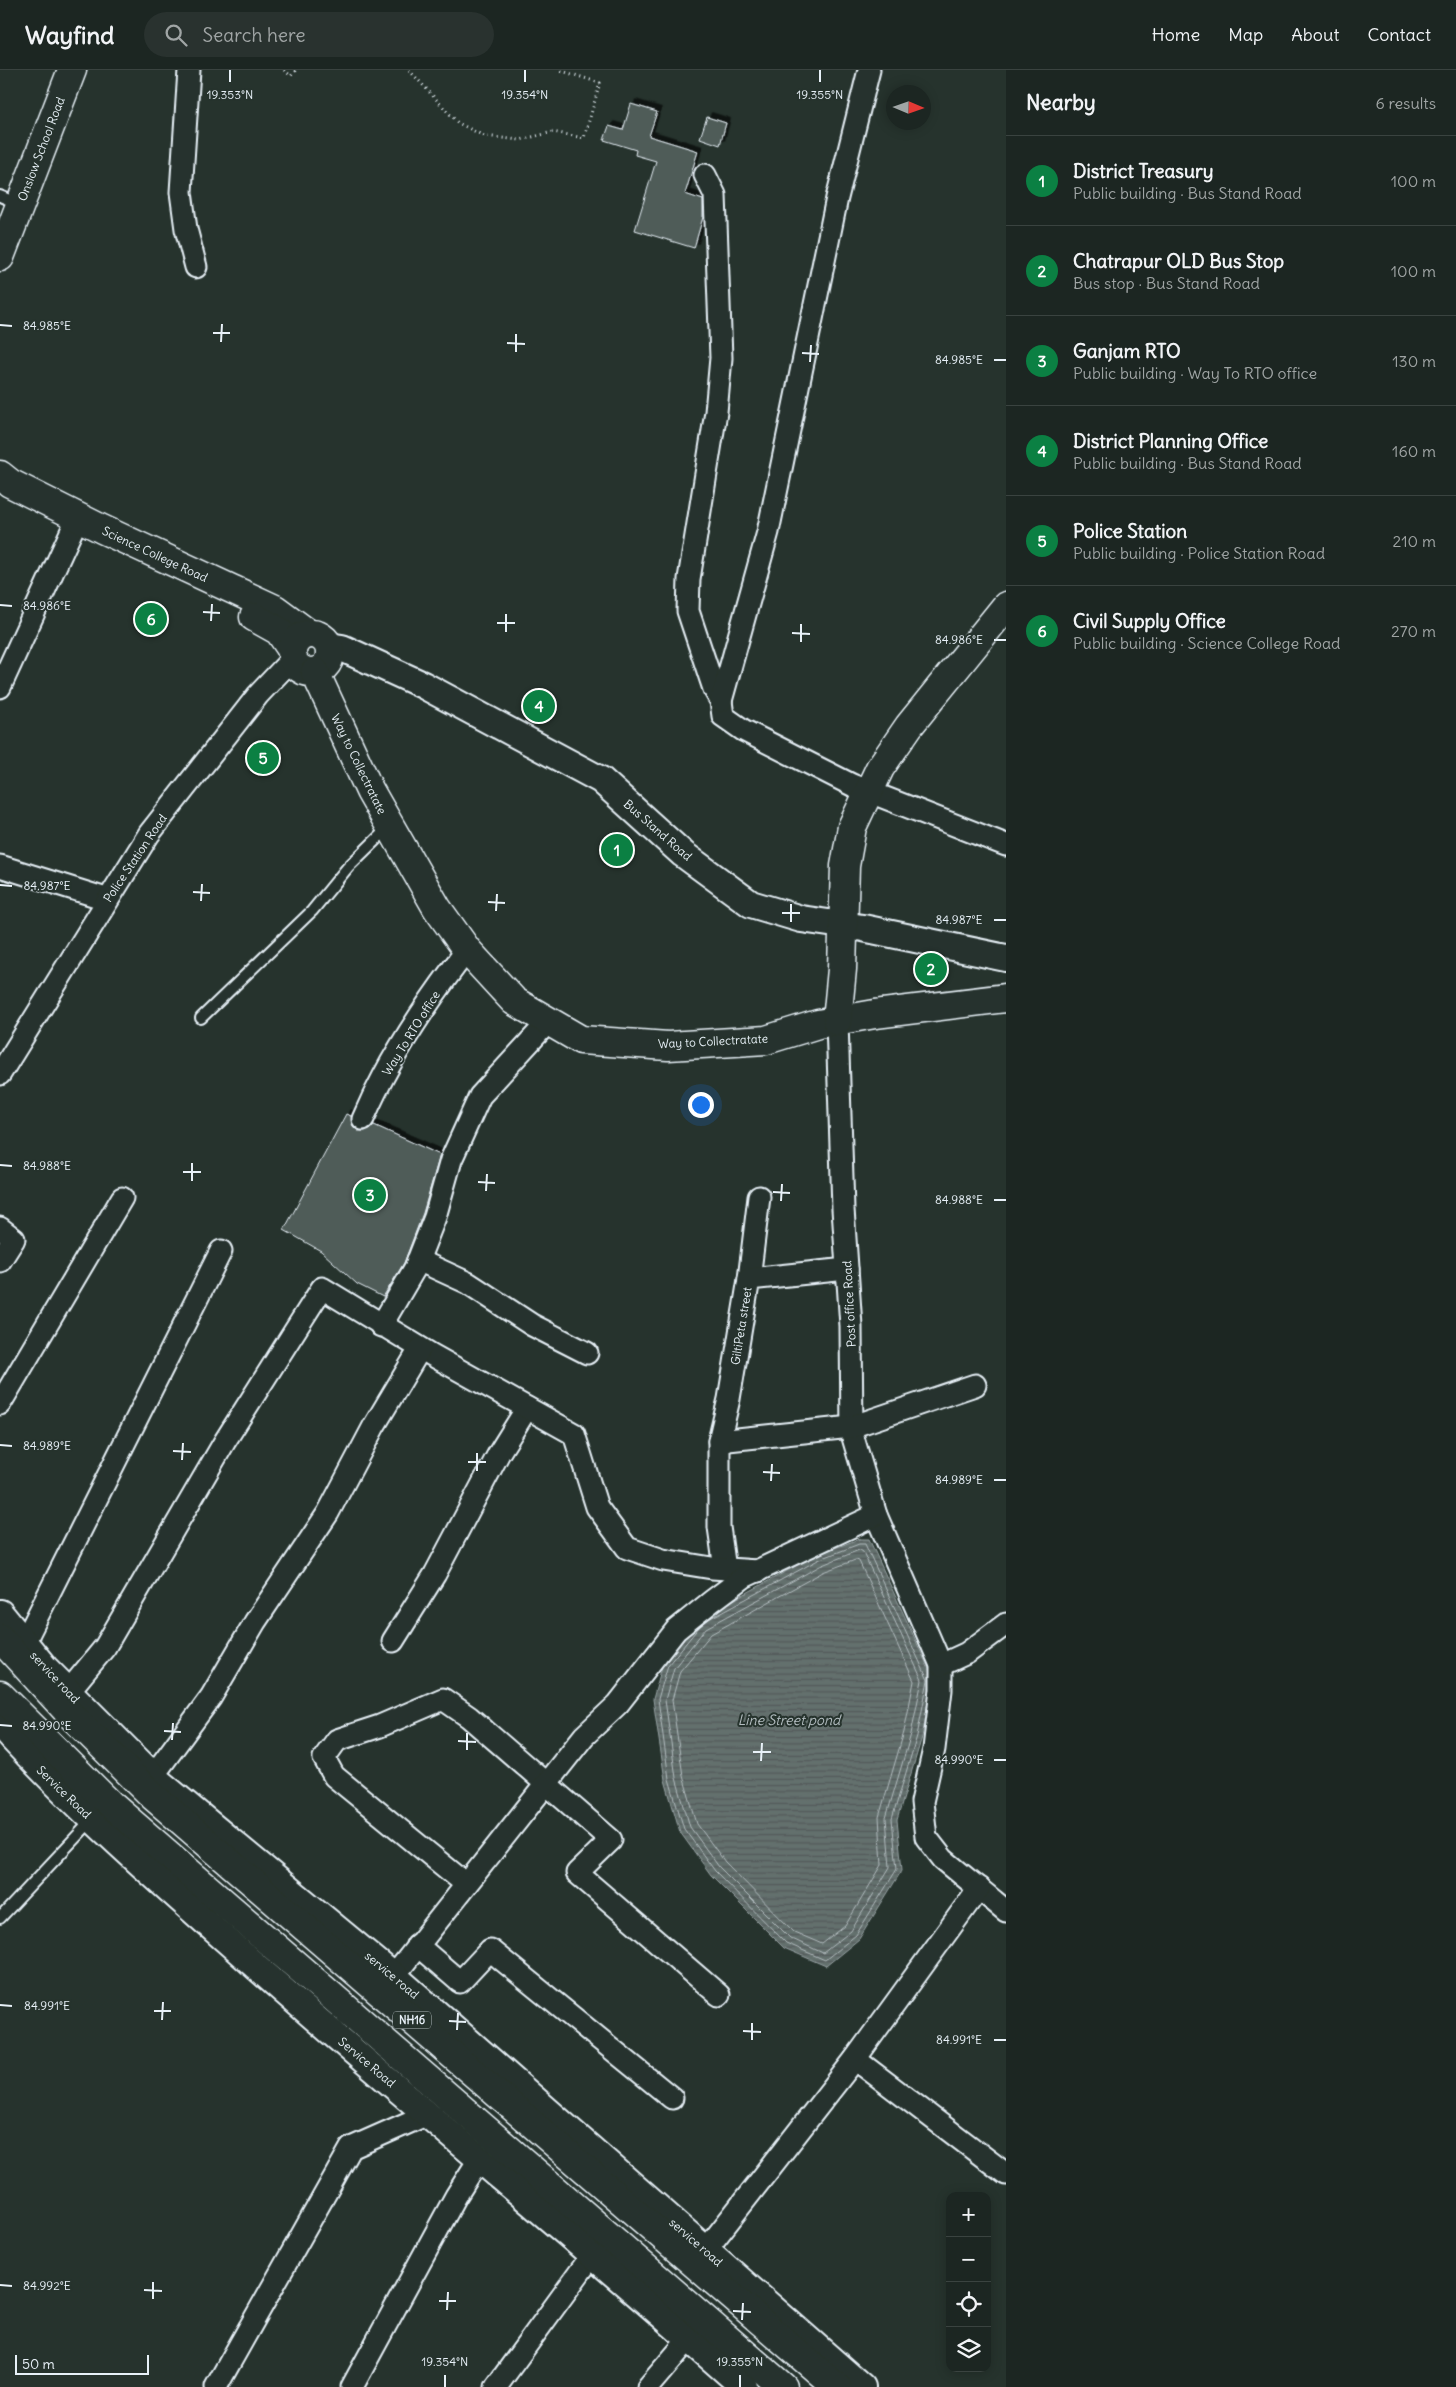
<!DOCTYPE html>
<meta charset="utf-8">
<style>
body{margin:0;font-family:Delius,sans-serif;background:#29322f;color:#f1f3f6}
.controls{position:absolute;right:15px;bottom:15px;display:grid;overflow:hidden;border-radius:10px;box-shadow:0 2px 12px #0003}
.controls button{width:45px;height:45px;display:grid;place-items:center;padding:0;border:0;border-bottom:1px solid #3a4340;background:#1c2622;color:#f1f3f6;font:25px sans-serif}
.compass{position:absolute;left:886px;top:15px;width:45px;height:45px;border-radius:50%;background:#1c2622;box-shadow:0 2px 12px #0003;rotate:92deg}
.scale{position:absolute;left:15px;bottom:12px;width:134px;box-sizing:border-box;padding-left:5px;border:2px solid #e8f1f8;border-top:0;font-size:14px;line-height:18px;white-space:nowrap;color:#e8f1f8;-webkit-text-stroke:4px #26332d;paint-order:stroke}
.you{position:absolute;left:700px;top:1034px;width:18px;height:18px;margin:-12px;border:4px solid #fff;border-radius:50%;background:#1a73e8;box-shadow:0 0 0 8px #1a73e833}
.badge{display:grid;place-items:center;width:32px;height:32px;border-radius:50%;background:#0b8043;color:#fff;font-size:16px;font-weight:700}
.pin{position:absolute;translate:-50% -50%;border:2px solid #fff;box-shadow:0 1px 5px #0006}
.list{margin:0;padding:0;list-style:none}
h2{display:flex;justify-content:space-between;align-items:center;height:65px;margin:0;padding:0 20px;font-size:21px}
h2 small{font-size:16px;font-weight:400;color:#a0a5a5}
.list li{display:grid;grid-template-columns:32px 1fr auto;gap:15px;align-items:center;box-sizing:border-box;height:90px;padding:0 20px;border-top:1px solid #3a4340}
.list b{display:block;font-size:19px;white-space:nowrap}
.list p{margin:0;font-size:16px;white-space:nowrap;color:#a0a5a5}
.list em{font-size:16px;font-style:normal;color:#a0a5a5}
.icon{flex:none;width:28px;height:28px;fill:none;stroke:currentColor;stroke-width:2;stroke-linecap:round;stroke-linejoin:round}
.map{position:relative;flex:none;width:1006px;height:2317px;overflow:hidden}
header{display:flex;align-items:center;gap:30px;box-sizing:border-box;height:70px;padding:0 25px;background:#1c2622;border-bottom:1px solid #3a4340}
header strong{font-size:24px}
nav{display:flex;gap:28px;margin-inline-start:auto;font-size:18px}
.search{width:350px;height:45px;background:#29322f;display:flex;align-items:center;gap:12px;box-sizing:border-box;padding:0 18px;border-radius:28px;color:#a0a5a5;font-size:19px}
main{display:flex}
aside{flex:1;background:#1c2622}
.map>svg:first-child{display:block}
.water{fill:url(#water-rules);stroke:#98a3a5}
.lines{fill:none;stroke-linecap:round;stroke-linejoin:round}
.shore{stroke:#b3bdc0;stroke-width:1}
.building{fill:#505c59;stroke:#e8f1f8;filter:url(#shadow)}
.service-casing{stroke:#e8f1f8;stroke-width:14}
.minor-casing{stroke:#e8f1f8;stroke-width:25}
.tertiary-casing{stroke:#e8f1f8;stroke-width:30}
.secondary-casing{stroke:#e8f1f8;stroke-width:31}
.trunk-casing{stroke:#e8f1f8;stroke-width:31}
.path{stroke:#e8f1f8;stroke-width:3;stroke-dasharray:1 4;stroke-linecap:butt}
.service{stroke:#26332d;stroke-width:10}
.minor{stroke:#26332d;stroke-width:21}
.tertiary{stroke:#26332d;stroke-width:26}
.secondary{stroke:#26332d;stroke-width:28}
.trunk{stroke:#26332d;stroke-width:28}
.ticks{fill:none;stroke:#e8f1f8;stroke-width:2}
.labels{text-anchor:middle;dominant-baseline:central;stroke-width:4;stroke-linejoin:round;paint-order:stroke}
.shield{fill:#26332d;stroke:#aeb8bb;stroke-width:1}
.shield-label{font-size:11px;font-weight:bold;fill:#e8f1f8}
.street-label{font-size:12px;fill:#e8f1f8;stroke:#26332d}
.water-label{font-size:14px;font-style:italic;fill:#b3bdc0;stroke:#26332d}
.ticks-label{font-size:12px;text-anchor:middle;fill:#e8f1f8;stroke:#26332d;stroke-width:4;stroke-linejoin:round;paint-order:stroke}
</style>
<header>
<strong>Wayfind</strong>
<div class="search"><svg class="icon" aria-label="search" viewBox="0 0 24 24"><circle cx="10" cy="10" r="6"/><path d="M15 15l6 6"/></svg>Search here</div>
<nav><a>Home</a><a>Map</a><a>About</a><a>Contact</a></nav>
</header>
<main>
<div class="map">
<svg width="1006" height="2317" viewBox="0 0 1006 2317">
<defs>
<pattern id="water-rules" width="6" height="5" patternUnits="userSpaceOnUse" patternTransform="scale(1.25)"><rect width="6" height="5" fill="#636f6d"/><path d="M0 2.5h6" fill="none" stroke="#535a5a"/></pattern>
<filter id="shadow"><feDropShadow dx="4.5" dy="-4.5" stdDeviation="0" flood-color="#0009"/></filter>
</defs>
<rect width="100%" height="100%" fill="#26332d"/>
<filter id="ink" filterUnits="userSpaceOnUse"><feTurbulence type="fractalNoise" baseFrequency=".02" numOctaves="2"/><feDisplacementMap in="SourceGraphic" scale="10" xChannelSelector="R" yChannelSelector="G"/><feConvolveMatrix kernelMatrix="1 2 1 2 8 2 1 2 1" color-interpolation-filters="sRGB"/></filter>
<g filter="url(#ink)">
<path class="water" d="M 859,1469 L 869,1469 L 933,1608 L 922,1667 L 897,1750 L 902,1800 L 859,1869 L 826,1896 L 784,1878 L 711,1805 L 680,1762 L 665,1710 L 653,1629 L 663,1593 L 699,1549 L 816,1485 Z"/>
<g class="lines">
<g class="shore">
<path d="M 860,1480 L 863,1482 L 922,1610 L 911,1664 L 886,1748 L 890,1797 L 851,1861 L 823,1883 L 790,1868 L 719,1797 L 690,1757 L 676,1708 L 665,1630 L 674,1598 L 706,1558 L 820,1496 Z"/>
<path d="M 856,1490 L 859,1491 L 914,1611 L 904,1662 L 879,1747 L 882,1795 L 845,1856 L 822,1874 L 794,1862 L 725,1792 L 697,1754 L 683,1706 L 672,1630 L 680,1601 L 711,1564 L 823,1502 Z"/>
<path d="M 700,1556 L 668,1595 L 658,1629 L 669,1709 L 684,1759 L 715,1801 L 786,1873 L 825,1890 L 856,1865 L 897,1799 L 892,1749 L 917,1666 L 928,1610 L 865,1474 L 859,1474 L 818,1490 L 707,1550"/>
</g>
</g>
<g class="building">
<path d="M 631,34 L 657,42 L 649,66 L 698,81 L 685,124 L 703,130 L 703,147 L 694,178 L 635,160 L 656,91 L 635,85 L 636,80 L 604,70 L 609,56 L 623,60 Z"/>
<path d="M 707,47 L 726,53 L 720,75 L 700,68 Z"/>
<path d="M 346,1044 L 351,1046 L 353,1056 L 358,1061 L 365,1061 L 374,1055 L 440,1085 L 423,1143 L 404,1193 L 383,1227 L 357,1214 L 321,1181 L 284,1160 Z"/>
</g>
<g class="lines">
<defs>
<g id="service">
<path d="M 0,126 L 19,134"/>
<path d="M 201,948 L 312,841 L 348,797 L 389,757"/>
<path d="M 0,1848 L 92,1750"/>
</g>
<g id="minor">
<path d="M 189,0 L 181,122 L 186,159 L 196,197"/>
<path d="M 705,105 L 715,125 L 721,288 L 716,342 L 689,509 L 688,541 L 714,619 L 721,631 L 723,646 L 743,660 L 852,715 L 1006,775"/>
<path d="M 0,617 L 78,447"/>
<path d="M 721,631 L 768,462 L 837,128 L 869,0"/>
<path d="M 0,796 L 106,829"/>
<path d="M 837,951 L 843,1139 L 851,1256 L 852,1364 L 876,1445 L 941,1595 L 941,1620 L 934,1679 L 922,1732 L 926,1767 L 943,1789 L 1006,1841"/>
<path d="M 0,1004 L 149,764 L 258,625 L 292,589"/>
<path d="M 363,1049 C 389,988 426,933 467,880"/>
<path d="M 0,1158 L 14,1169 L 0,1191"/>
<path d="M 418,1190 L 468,1213 L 532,1255 L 587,1283"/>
<path d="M 749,1209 L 759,1127"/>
<path d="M 381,1256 L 415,1198 L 435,1147 L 451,1090 L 480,1026 L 549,951"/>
<path d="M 0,1334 L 122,1128"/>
<path d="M 719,1371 L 851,1357 L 975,1315"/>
<path d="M 725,1499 L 719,1457 L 719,1371 L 729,1329 L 749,1209 L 847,1199"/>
<path d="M 393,1571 L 435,1504 L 499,1383 L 527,1338"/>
<path d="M 24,1573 L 221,1181"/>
<path d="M 941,1595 L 967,1583 L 1006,1554"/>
<path d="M 68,1622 L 105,1577 L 225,1371 L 322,1218 L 432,1285 L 574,1364 L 597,1437 L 627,1478 L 663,1490 L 712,1498 L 758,1501"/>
<path d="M 153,1706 L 211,1627 L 255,1552 L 328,1443 L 374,1356 L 420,1279"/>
<path d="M 466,1814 L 334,1706 L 324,1688 L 337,1670 L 380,1656 L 443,1629 L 469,1647 L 611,1770 L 577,1803 L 719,1925"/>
<path d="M 417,1875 L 460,1912 L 490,1880 L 672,2028"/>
<path d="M 394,1906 L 584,1666 L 618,1634 L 676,1560 L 712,1531 L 744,1507 L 876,1445"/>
<path d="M 855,1989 L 1006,2104"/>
<path d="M 706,2180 L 855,1989 L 979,1818"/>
<path d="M 216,2317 L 351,2078 L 428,2044"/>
<path d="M 352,2317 L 456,2126 L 480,2088"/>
<path d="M 496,2317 L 593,2184"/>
<path d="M 648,2317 L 689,2269"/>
</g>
<g id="tertiary">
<path d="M 329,576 L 342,578 L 423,615 L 601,710 L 683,784 L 751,834 L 801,849 L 863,858 L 1006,888"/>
<path d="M 0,1543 L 45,1598 L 159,1712 L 402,1913 L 862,2317"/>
<path d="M 0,1655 C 80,1743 170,1820 259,1899 C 419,2040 584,2175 744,2317"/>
</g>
<g id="secondary">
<path d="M 0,187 L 72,0"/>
<path d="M 0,405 L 10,413 L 102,459 L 275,539 L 309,564"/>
<path d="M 254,547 L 279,561 L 292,580"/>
<circle cx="311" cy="583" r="19"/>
<path d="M 315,602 L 370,721 L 437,838 L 467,880 L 514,931 L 581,970 L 668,976 L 766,970 L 818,954 L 875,944 L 1006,928"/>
<path d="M 837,951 L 842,899 L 845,796 L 852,757 L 880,698 L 909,656 L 1006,536"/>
</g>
<g id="trunk">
<path d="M 0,1568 L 71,1645 L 154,1727 L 837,2317"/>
<path d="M 0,1625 L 111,1735 L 783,2317"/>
</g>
</defs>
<use href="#service" class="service-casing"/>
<use href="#minor" class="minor-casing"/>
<use href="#tertiary" class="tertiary-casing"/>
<use href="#secondary" class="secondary-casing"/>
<use href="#trunk" class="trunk-casing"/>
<g class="path">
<path d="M 284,0 L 291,6 L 296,0"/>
<path d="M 409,0 L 458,53 L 484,66 L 520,70 L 553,62 L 584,68 L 600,13 L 559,0"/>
</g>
<use href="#service" class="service"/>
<use href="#minor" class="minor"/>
<use href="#tertiary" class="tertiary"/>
<use href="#secondary" class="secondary"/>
<use href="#trunk" class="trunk"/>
</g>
</g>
<path class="ticks" d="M 230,12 L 230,0M 525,12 L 525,0M 820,12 L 820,0M 0,255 L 12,256M 213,263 L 230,263M 221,272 L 222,254M 507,273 L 525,274M 516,282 L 516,264M 802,283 L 819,284M 994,290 L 1006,290M 810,292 L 811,275M 0,535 L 12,536M 203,542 L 220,543M 211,551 L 212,534M 497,553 L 515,553M 506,562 L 506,544M 792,563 L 810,564M 994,570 L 1006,570M 801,572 L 801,554M 0,815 L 12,816M 193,822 L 210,823M 201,831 L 202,814M 488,832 L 505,833M 496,841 L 497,824M 782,843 L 800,843M 994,850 L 1006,850M 791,852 L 791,834M 0,1095 L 12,1096M 183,1102 L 201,1102M 192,1111 L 192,1093M 478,1112 L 495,1113M 486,1121 L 487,1104M 773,1122 L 790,1123M 994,1130 L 1006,1130M 781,1131 L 782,1114M 0,1375 L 12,1376M 173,1381 L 191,1382M 182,1390 L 183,1373M 468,1392 L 486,1392M 477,1401 L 477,1383M 763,1402 L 780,1403M 994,1410 L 1006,1410M 771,1411 L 772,1394M 0,1655 L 12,1656M 164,1661 L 181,1662M 172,1670 L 173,1653M 458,1671 L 476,1672M 467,1680 L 467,1663M 753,1682 L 771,1682M 994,1690 L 1006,1690M 761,1691 L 762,1673M 0,1935 L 12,1936M 154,1941 L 171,1941M 162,1950 L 163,1932M 449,1951 L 466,1952M 457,1960 L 458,1943M 743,1961 L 761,1962M 752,1970 L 752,1953M 994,1970 L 1006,1970M 0,2215 L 12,2216M 144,2220 L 162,2221M 153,2229 L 153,2212M 439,2231 L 456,2231M 447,2240 L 448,2222M 733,2241 L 751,2242M 742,2250 L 743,2233M 445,2317 L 445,2305M 740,2317 L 740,2305"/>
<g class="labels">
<rect class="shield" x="393" y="1941.5" width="38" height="17" rx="4"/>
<g class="shield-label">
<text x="412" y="1950">NH16</text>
</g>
<g class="street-label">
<text transform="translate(41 79) rotate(-69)">Onslow School Road</text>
<text transform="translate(155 484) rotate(25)">Science College Road</text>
<text transform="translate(359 694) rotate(64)">Way to Collectratate</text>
<text transform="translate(658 760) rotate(41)">Bus Stand Road</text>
<text transform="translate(135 788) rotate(-56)">Police Station Road</text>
<text transform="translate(411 963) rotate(-58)">Way To RTO office</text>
<text transform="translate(713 971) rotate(-3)">Way to Collectratate</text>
<text transform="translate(849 1234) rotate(-93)">Post office Road</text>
<text transform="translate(741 1256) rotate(-81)">GiltiPeta street</text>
<text transform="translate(55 1607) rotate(47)">service road</text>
<text transform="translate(64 1722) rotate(44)">Service Road</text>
<text transform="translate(392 1905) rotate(40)">service road</text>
<text transform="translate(367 1992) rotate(40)">Service Road</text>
<text transform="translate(696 2172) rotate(41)">service road</text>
</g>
<g class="water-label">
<text x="789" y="1650">Line Street pond</text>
</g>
</g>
<g class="ticks-label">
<text x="230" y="29">19.353°N</text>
<text x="525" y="29">19.354°N</text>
<text x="820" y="29">19.355°N</text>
<text x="47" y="260">84.985°E</text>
<text x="959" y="294">84.985°E</text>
<text x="47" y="540">84.986°E</text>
<text x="959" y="574">84.986°E</text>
<text x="47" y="820">84.987°E</text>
<text x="959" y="854">84.987°E</text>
<text x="47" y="1100">84.988°E</text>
<text x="959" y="1134">84.988°E</text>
<text x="47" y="1380">84.989°E</text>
<text x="959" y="1414">84.989°E</text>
<text x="47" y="1660">84.990°E</text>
<text x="959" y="1694">84.990°E</text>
<text x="47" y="1940">84.991°E</text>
<text x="959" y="1974">84.991°E</text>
<text x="47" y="2220">84.992°E</text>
<text x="445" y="2296">19.354°N</text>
<text x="740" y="2296">19.355°N</text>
</g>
</svg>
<div class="controls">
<button>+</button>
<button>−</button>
<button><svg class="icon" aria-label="locate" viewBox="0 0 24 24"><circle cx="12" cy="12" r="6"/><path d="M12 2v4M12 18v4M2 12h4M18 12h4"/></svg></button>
<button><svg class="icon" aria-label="layers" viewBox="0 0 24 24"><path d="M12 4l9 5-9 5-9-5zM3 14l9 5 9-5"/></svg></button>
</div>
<svg class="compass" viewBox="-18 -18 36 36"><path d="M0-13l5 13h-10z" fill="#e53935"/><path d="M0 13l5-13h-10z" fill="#a0a5a5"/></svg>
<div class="scale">50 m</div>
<div class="you"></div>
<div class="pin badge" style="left:617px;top:780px">1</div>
<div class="pin badge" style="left:931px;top:899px">2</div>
<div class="pin badge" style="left:370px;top:1125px">3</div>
<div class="pin badge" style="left:539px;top:636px">4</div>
<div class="pin badge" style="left:263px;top:688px">5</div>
<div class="pin badge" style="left:151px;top:549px">6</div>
</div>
<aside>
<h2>Nearby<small>6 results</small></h2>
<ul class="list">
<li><span class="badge">1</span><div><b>District Treasury</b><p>Public building · Bus Stand Road</p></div><em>100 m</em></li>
<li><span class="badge">2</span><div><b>Chatrapur OLD Bus Stop</b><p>Bus stop · Bus Stand Road</p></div><em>100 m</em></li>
<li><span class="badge">3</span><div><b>Ganjam RTO</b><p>Public building · Way To RTO office</p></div><em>130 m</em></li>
<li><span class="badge">4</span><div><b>District Planning Office</b><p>Public building · Bus Stand Road</p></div><em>160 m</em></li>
<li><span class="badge">5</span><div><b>Police Station</b><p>Public building · Police Station Road</p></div><em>210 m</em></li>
<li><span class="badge">6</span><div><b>Civil Supply Office</b><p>Public building · Science College Road</p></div><em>270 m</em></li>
</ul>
</aside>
</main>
